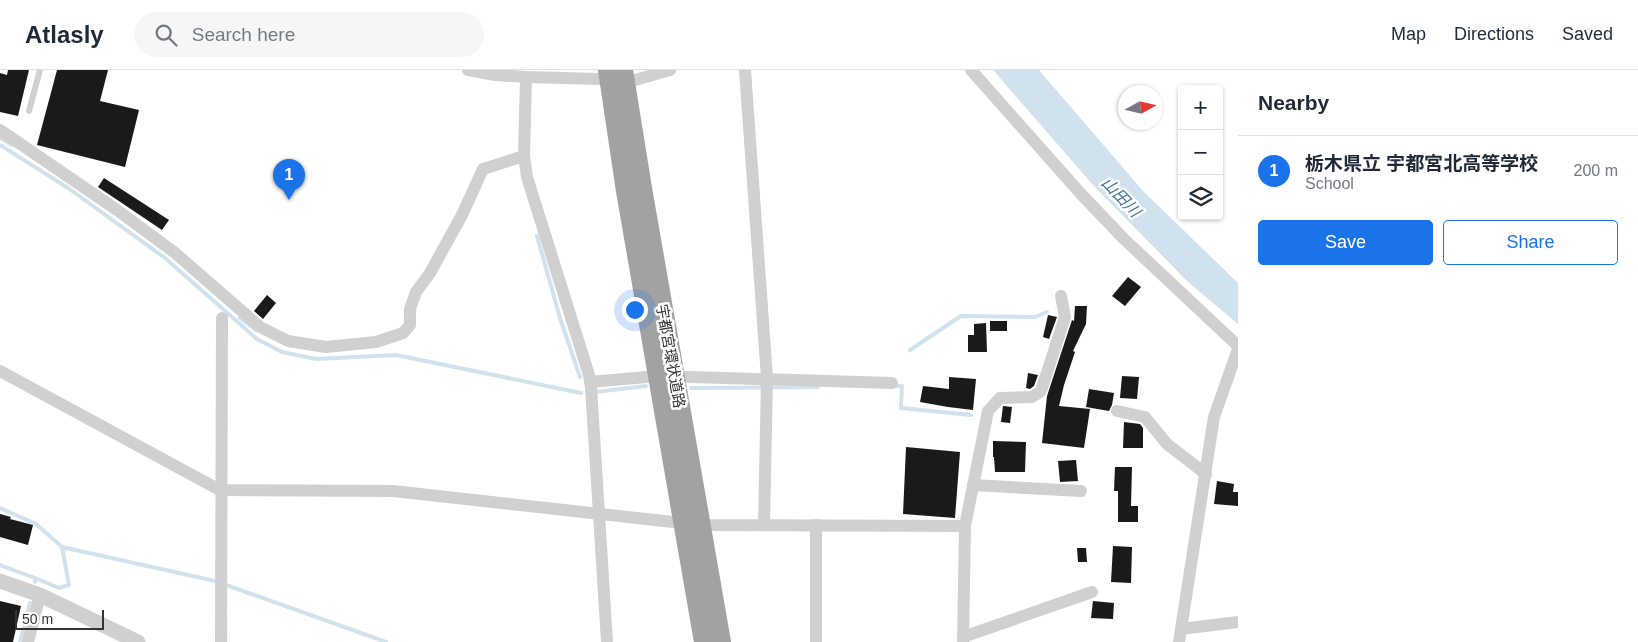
<!DOCTYPE html>
<meta charset="utf-8">
<style>
body{margin:0;font-family:Helvetica,"Noto Sans JP",sans-serif;background:#f6f6f7;color:#1f2937}
.controls{position:absolute;right:15px;top:15px;display:grid;overflow:hidden;border-radius:5px;box-shadow:0 1px 4px #0004}
.controls button{width:45px;height:45px;display:grid;place-items:center;padding:0;border:0;border-bottom:1px solid #e0e1e3;background:#fff;color:#1f2937;font:25px sans-serif}
.compass{position:absolute;left:1118px;top:15px;width:45px;height:45px;border-radius:50%;background:#fff;box-shadow:0 1px 4px #0004;rotate:82deg}
.scale{position:absolute;left:15px;bottom:12px;width:89px;box-sizing:border-box;padding-left:5px;border:2px solid #333;border-top:0;font-size:14px;line-height:18px;white-space:nowrap;color:#333;-webkit-text-stroke:4px #fff;paint-order:stroke}
.you{position:absolute;left:634px;top:239px;width:18px;height:18px;margin:-12px;border:4px solid #fff;border-radius:50%;background:#1a73e8;box-shadow:0 0 0 8px #1a73e833}
.badge{display:grid;place-items:center;width:32px;height:32px;border-radius:50%;background:#1a73e8;color:#fff;font-size:16px;font-weight:700}
.pin{position:absolute;translate:-50% -41px;filter:drop-shadow(0 1px 2px #0008)}
.pin::after{content:'';position:absolute;top:26px;width:18px;height:15px;background:inherit;clip-path:polygon(0 0,100% 0,50% 100%)}
.list{margin:0;padding:0;list-style:none}
h2{display:flex;justify-content:space-between;align-items:center;height:65px;margin:0;padding:0 20px;font-size:21px}
h2 small{font-size:16px;font-weight:400;color:#747a83}
.list li{display:grid;grid-template-columns:32px 1fr auto;gap:15px;align-items:center;box-sizing:border-box;height:70px;padding:0 20px;border-top:1px solid #e0e1e3}
.list b{display:block;font-size:19px;white-space:nowrap}
.list p{margin:0;font-size:16px;white-space:nowrap;color:#747a83}
.list em{font-size:16px;font-style:normal;color:#747a83}
.actions{display:flex;gap:10px;padding:15px 20px}
.actions a{flex:1;padding:11px 0;border:1px solid #1a73e8;border-radius:5px;text-align:center;font-size:18px;color:#1a73e8}
.actions .main{background:#1a73e8;color:#fff}
.icon{flex:none;width:28px;height:28px;fill:none;stroke:currentColor;stroke-width:2;stroke-linecap:round;stroke-linejoin:round}
.map{position:relative;flex:none;width:1238px;height:572px;overflow:hidden}
header{display:flex;align-items:center;gap:30px;box-sizing:border-box;height:70px;padding:0 25px;background:#fff;border-bottom:1px solid #e0e1e3}
header strong{font-size:24px}
nav{display:flex;gap:28px;margin-inline-start:auto;font-size:18px}
.search{width:350px;height:45px;background:#f6f6f7;display:flex;align-items:center;gap:12px;box-sizing:border-box;padding:0 18px;border-radius:28px;color:#747a83;font-size:19px}
main{display:flex}
aside{flex:1;background:#fff}
.map>svg:first-child{display:block}
.water{fill:#cfe2ee}
.lines{fill:none;stroke-linecap:round;stroke-linejoin:round}
.stream{stroke:#cfe2ee;stroke-width:4}
.building{fill:#1a1a1a}
.service{stroke:#d0d0d0;stroke-width:6}
.minor{stroke:#d0d0d0;stroke-width:12}
.tertiary{stroke:#d0d0d0;stroke-width:15}
.trunk{stroke:#a2a2a2;stroke-width:20}
.labels{text-anchor:middle;dominant-baseline:central;stroke-width:5;stroke-linejoin:round;paint-order:stroke}
.street-label{font-size:15px;fill:#333;stroke:#fff}
.water-label{font-size:16px;font-style:italic;fill:#3f7597;stroke:#fff}
</style>
<header>
<strong>Atlasly</strong>
<div class="search"><svg class="icon" aria-label="search" viewBox="0 0 24 24"><circle cx="10" cy="10" r="6"/><path d="M15 15l6 6"/></svg>Search here</div>
<nav><a>Map</a><a>Directions</a><a>Saved</a></nav>
</header>
<main>
<div class="map">
<svg width="1238" height="572" viewBox="0 0 1238 572">
<rect width="100%" height="100%" fill="#fff"/>
<path class="water" d="M 993,0 L 1039,0 L 1143,121 L 1238,213 L 1238,254 L 1188,212 L 1093,115 Z"/>
<g class="lines">
<g class="stream">
<path d="M 0,68 L 12,75"/>
<path d="M 0,75 L 68,118 L 165,188 L 257,269 L 282,282 L 316,289 L 396,285 L 581,323"/>
<path d="M 537,166 L 560,248 L 580,307"/>
<path d="M 240,248 L 256,260"/>
<path d="M 910,280 L 961,246 L 1035,247 L 1047,242"/>
<path d="M 893,316 L 902,316 L 901,338 L 971,345"/>
<path d="M 691,318 L 818,317"/>
<path d="M 595,322 L 646,316"/>
<path d="M 0,438 L 36,454 L 62,477"/>
<path d="M 0,495 L 35,508"/>
<path d="M 35,512 L 35,508 L 59,518 L 69,515 L 62,477 L 215,511 L 386,572"/>
<path d="M 20,572 L 30,533"/>
</g>
</g>
<g class="building">
<path d="M 8,0 L 29,0 L 18,46 L 0,42 L 0,3 L 7,5 Z"/>
<path d="M 57,0 L 108,0 L 100,31 L 139,40 L 125,97 L 37,75 Z"/>
<path d="M 104,108 L 169,150 L 162,160 L 98,117 Z"/>
<path d="M 1128,207 L 1141,217 L 1125,236 L 1112,226 Z"/>
<path d="M 267,225 L 276,233 L 263,249 L 254,241 Z"/>
<path d="M 1075,236 L 1087,236 L 1086,254 L 1073,281 L 1075,282 L 1064,315 L 1059,336 L 1090,339 L 1084,378 L 1042,373 L 1047,326 L 1072,250 L 1074,251 Z"/>
<path d="M 1048,245 L 1057,247 L 1049,269 L 1043,267 Z"/>
<rect x="990" y="251" width="17" height="10"/>
<path d="M 986,253 L 987,282 L 968,282 L 968,265 L 974,265 L 974,254 Z"/>
<path d="M 1028,303 L 1038,305 L 1034,316 L 1030,319 L 1026,318 Z"/>
<path d="M 1122,306 L 1139,307 L 1137,329 L 1120,328 Z"/>
<path d="M 949,307 L 976,309 L 973,340 L 948,337 L 920,332 L 923,316 L 949,319 Z"/>
<path d="M 1089,319 L 1114,323 L 1112,335 L 1109,341 L 1086,337 Z"/>
<path d="M 1003,336 L 1012,337 L 1010,353 L 1001,352 Z"/>
<path d="M 1124,352 L 1140,354 L 1143,358 L 1143,378 L 1123,378 Z"/>
<path d="M 993,371 L 1026,372 L 1025,402 L 995,402 L 994,387 L 993,387 Z"/>
<path d="M 906,377 L 960,382 L 955,448 L 903,444 Z"/>
<path d="M 1076,390 L 1078,411 L 1060,412 L 1058,391 Z"/>
<path d="M 1115,397 L 1132,397 L 1131,436 L 1138,436 L 1138,452 L 1118,452 L 1118,421 L 1114,421 Z"/>
<path d="M 1217,411 L 1234,414 L 1233,422 L 1238,422 L 1238,436 L 1214,434 Z"/>
<path d="M 0,444 L 11,447 L 10,449 L 33,455 L 28,475 L 0,467 Z"/>
<path d="M 1113,476 L 1132,477 L 1131,513 L 1111,512 Z"/>
<path d="M 1077,478 L 1086,478 L 1087,492 L 1078,492 Z"/>
<path d="M 0,531 L 21,536 L 13,572 L 0,572 Z"/>
<path d="M 1093,531 L 1114,533 L 1113,549 L 1091,548 Z"/>
</g>
<g class="lines">
<path class="service" d="M 29,41 L 40,0"/>
<g class="minor">
<path d="M 468,0 L 495,5 L 526,7 L 635,10 L 670,0"/>
<path d="M 745,0 L 767,308 L 764,455"/>
<path d="M 971,0 L 1081,124 L 1124,169 L 1238,276"/>
<path d="M 526,7 L 524,86 L 527,107 L 589,305 L 591,317 L 607,572"/>
<path d="M 0,60 L 117,140 L 174,182 L 260,257 L 288,271 L 326,277 L 376,272 L 403,263 L 410,255 L 410,239 L 416,222 L 430,203 L 462,145 L 483,99 L 524,86"/>
<path d="M 0,301 L 216,418 L 222,420 L 393,421 L 700,455 L 965,456 L 963,572"/>
<path d="M 590,312 L 658,306 L 892,313"/>
<path d="M 1117,341 L 1145,347 L 1167,374 L 1206,404"/>
<path d="M 973,415 L 1081,421"/>
<path d="M 816,455 L 816,572"/>
<path d="M 965,456 L 988,341 L 1000,328 L 1032,327 L 1041,321 L 1065,247 L 1061,226"/>
<path d="M 1181,559 L 1238,552"/>
<path d="M 963,567 L 1092,522"/>
<path d="M 28,572 L 40,525"/>
<path d="M 221,572 L 222,248"/>
<path d="M 1179,572 L 1214,347 L 1238,279"/>
</g>
<path class="tertiary" d="M 0,511 L 40,525 L 138,572"/>
<g class="trunk">
<path d="M 608,0 L 626,121 L 704,572"/>
<path d="M 623,0 L 642,118 L 721,572"/>
</g>
</g>
<g class="labels">
<g class="street-label">
<text transform="translate(671 286) rotate(80)">宇都宮環状道路</text>
</g>
<g class="water-label">
<text transform="translate(1121 127) rotate(46)">山田川</text>
</g>
</g>
</svg>
<div class="controls">
<button>+</button>
<button>−</button>
<button><svg class="icon" aria-label="layers" viewBox="0 0 24 24"><path d="M12 4l9 5-9 5-9-5zM3 14l9 5 9-5"/></svg></button>
</div>
<svg class="compass" viewBox="-18 -18 36 36"><path d="M0-13l5 13h-10z" fill="#e53935"/><path d="M0 13l5-13h-10z" fill="#747a83"/></svg>
<div class="scale">50 m</div>
<div class="you"></div>
<div class="pin badge" style="left:289px;top:130px">1</div>
</div>
<aside>
<h2>Nearby<small></small></h2>
<ul class="list">
<li><span class="badge">1</span><div><b>栃木県立 宇都宮北高等学校</b><p>School</p></div><em>200 m</em></li>
</ul>
<div class="actions"><a class="main">Save</a><a>Share</a></div>
</aside>
</main>
